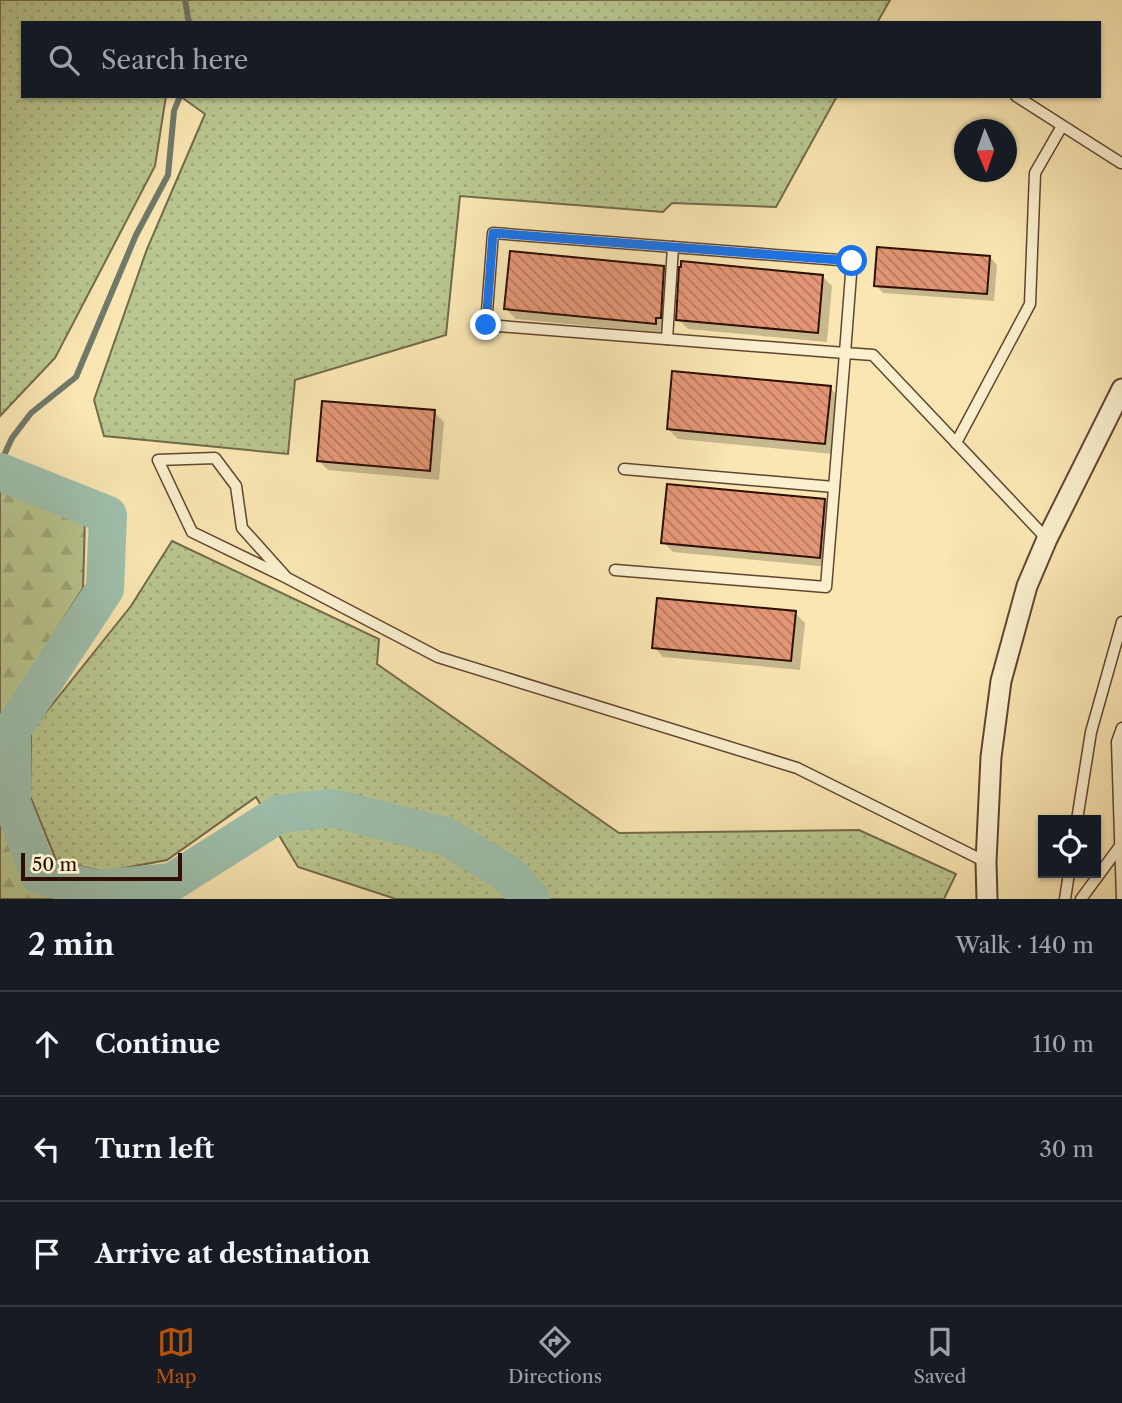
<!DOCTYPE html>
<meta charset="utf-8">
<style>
body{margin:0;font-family:"Libre Caslon Text",serif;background:#242831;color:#f1f3f6}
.controls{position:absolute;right:21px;bottom:21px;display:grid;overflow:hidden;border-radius:0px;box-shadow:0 2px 5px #0004}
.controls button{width:63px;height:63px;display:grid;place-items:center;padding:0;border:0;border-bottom:2px solid #363941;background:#171b24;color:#f1f3f6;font:35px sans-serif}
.compass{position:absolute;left:954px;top:119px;width:63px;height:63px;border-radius:50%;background:#171b24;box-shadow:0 2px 5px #0004;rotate:178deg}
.scale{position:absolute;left:21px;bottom:18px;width:161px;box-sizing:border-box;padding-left:7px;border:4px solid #2d0f04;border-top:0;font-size:19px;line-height:24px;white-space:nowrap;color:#2d0f04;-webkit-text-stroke:5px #fbefcd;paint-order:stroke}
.stop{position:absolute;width:21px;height:21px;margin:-16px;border:5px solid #1a73e8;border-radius:50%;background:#fff}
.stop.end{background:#1a73e8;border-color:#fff;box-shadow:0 2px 7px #0008}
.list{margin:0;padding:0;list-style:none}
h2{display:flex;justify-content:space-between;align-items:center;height:91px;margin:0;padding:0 28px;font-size:30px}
h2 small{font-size:23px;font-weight:400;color:#9ea1a6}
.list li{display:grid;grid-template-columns:46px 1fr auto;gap:21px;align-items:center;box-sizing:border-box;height:105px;padding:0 28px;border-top:2px solid #363941}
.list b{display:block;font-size:26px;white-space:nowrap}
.list em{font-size:23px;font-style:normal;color:#9ea1a6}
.icon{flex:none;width:38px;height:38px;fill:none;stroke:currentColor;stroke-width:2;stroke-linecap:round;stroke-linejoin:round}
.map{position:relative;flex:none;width:1122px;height:899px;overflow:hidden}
.search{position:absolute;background:#171b24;box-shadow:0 2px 5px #0004;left:21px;right:21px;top:21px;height:77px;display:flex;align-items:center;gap:18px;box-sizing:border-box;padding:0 24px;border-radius:0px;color:#9ea1a6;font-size:26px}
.sheet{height:406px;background:#171b24}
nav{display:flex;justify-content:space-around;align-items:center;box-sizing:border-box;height:98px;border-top:2px solid #363941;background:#171b24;font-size:19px;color:#9ea1a6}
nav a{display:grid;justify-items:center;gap:4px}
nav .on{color:#b45309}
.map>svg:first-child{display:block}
.grass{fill:url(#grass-dots);stroke:#736a4a;stroke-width:2}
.forest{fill:url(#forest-firs);stroke:#736a4a;stroke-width:2}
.shadow{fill:#0003}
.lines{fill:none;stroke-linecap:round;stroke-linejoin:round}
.stream{stroke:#717969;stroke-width:6}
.river{stroke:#9ec0ad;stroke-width:38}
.building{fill:url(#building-back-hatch);stroke:#2d0f04;stroke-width:2}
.service-casing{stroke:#604530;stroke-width:13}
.minor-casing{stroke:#604530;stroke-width:23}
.service{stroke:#fbefcd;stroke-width:10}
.minor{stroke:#fbefcd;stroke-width:19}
.route{stroke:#1a73e8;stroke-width:9}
</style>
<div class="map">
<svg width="1122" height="899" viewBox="0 0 1122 899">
<defs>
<pattern id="grass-dots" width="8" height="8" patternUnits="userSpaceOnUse" patternTransform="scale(1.75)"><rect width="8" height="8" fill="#b9c68f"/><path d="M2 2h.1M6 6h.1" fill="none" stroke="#9fa97a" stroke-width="1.8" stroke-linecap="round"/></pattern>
<pattern id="forest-firs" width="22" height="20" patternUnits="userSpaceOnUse" patternTransform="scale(1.75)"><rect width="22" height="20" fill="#b9c68f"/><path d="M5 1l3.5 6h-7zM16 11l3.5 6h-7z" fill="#9fa97a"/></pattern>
<pattern id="building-back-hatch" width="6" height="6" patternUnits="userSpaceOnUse" patternTransform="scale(1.75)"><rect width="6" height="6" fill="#e39676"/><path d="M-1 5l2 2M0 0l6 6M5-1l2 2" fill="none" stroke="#b8795f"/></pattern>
</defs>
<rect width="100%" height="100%" fill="#f9e6b2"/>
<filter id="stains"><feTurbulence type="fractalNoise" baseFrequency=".00286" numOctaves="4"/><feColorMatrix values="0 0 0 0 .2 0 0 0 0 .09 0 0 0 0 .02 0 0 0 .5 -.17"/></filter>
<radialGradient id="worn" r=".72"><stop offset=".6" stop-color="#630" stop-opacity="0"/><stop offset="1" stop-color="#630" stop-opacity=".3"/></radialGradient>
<g class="grass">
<path d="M 0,0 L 890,0 L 877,23 L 23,23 L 23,96 L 166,96 L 155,166 L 55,358 L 0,416 Z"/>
<path d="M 180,96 L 837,96 L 776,207 L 672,203 L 663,212 L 460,196 L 446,335 L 295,380 L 288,454 L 104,436 L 94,400 L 147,249 L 205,114 Z"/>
<path d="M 172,541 L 379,639 L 377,664 L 619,833 L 859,830 L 956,874 L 944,899 L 396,899 L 298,867 L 256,797 L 167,860 L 103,872 L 56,860 L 30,796 L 31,731 L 131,606 Z"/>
</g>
<g class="forest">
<path d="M 0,485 L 85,518 L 83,588 L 0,720 Z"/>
<path d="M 0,802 L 27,882 L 91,899 L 0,899 Z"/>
</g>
<g class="shadow">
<path d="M 990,257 L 997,265 L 994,301 L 883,293 L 876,285 Z"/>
<path d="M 664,267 L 674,277 L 665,333 L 516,319 L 506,309 Z"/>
<path d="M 822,276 L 832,286 L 827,342 L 688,329 L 678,319 Z"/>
<path d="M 830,388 L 840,398 L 834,454 L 678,439 L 668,429 Z"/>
<path d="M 434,412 L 444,422 L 439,480 L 328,470 L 318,460 Z"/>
<path d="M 825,501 L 835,511 L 829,567 L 673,552 L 663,542 Z"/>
<path d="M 795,613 L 805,623 L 800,670 L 663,657 L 654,647 Z"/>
</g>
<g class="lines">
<g class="stream">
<path d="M 185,0 L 189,23"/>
<path d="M 0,464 L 12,438 L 31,413 L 76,377 L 136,235 L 168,175 L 174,111 L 180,96"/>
</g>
<path class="river" d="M 0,472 L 108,515 L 105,589 L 12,730 L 12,803 L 40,876 L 97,889 L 172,882 L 279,814 L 332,808 L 445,836 L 507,873 L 531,899"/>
</g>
<g class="building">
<path d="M 877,247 L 990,256 L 987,294 L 874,286 Z"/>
<path d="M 510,251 L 664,266 L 661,318 L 656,318 L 656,324 L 504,309 Z"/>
<path d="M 681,261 L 823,275 L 818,333 L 676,320 L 679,267 L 681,267 Z"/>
<path d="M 672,371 L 831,386 L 825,444 L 667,429 Z"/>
<path d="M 322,401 L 435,410 L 430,471 L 317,461 Z"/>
<path d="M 667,484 L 825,499 L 820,558 L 661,543 Z"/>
<path d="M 657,598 L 796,611 L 791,661 L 652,648 Z"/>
</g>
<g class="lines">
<defs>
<g id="service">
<path d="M 1016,96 L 1121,163"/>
<path d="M 667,339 L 673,247"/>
<path d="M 956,443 L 1030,304 L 1035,173 L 1062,126"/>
<path d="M 624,469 L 834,487"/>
<path d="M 615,570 L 826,587 L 845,353 L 486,325 L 493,233 L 852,261 L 845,353 L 873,355 L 1047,539"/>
<path d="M 287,578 L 242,528 L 236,486 L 215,458 L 158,460 L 192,532 L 287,578 L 438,657 L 797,768 L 986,862"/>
<path d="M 1077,820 L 1091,732 L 1122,622"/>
<path d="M 1065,899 L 1069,873"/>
<path d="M 1081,899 L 1120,846"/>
<path d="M 1122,899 L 1117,742 L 1122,728"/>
</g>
<path id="minor" d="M 987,899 L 986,862 L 991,757 L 1001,681 L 1027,586 L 1047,539 L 1122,389"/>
</defs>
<use href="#service" class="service-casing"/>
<use href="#minor" class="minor-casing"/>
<use href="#service" class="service"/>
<use href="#minor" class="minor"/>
</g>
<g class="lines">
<path class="route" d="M 486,325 L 493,233 L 852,261"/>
</g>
<rect width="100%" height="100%" filter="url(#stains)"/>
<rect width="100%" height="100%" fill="url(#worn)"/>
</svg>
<div class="controls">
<button><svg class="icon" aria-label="locate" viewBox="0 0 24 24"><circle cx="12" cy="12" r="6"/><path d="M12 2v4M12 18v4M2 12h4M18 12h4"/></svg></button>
</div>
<svg class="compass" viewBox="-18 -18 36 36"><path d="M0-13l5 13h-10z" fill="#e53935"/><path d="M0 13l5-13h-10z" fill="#9ea1a6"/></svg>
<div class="scale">50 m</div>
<div class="stop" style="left:852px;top:261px"></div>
<div class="stop end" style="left:486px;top:325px"></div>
<div class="search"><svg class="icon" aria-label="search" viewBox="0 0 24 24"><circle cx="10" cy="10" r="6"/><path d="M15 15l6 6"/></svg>Search here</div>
</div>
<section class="sheet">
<h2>2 min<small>Walk · 140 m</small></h2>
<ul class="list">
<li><svg class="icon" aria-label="ahead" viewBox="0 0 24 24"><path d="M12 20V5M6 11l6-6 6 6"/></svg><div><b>Continue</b></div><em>110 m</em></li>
<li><svg class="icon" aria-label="left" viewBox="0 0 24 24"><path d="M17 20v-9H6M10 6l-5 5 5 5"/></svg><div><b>Turn left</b></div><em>30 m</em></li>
<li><svg class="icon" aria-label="arrive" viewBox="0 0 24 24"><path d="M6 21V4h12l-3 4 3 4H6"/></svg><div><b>Arrive at destination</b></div></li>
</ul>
</section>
<nav>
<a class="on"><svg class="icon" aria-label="map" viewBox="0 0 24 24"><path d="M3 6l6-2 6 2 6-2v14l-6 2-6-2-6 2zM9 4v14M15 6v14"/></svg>Map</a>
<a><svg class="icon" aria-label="directions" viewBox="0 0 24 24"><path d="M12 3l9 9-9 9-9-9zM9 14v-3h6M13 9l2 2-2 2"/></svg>Directions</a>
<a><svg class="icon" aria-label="saved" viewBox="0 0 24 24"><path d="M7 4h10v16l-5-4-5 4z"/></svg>Saved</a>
</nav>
